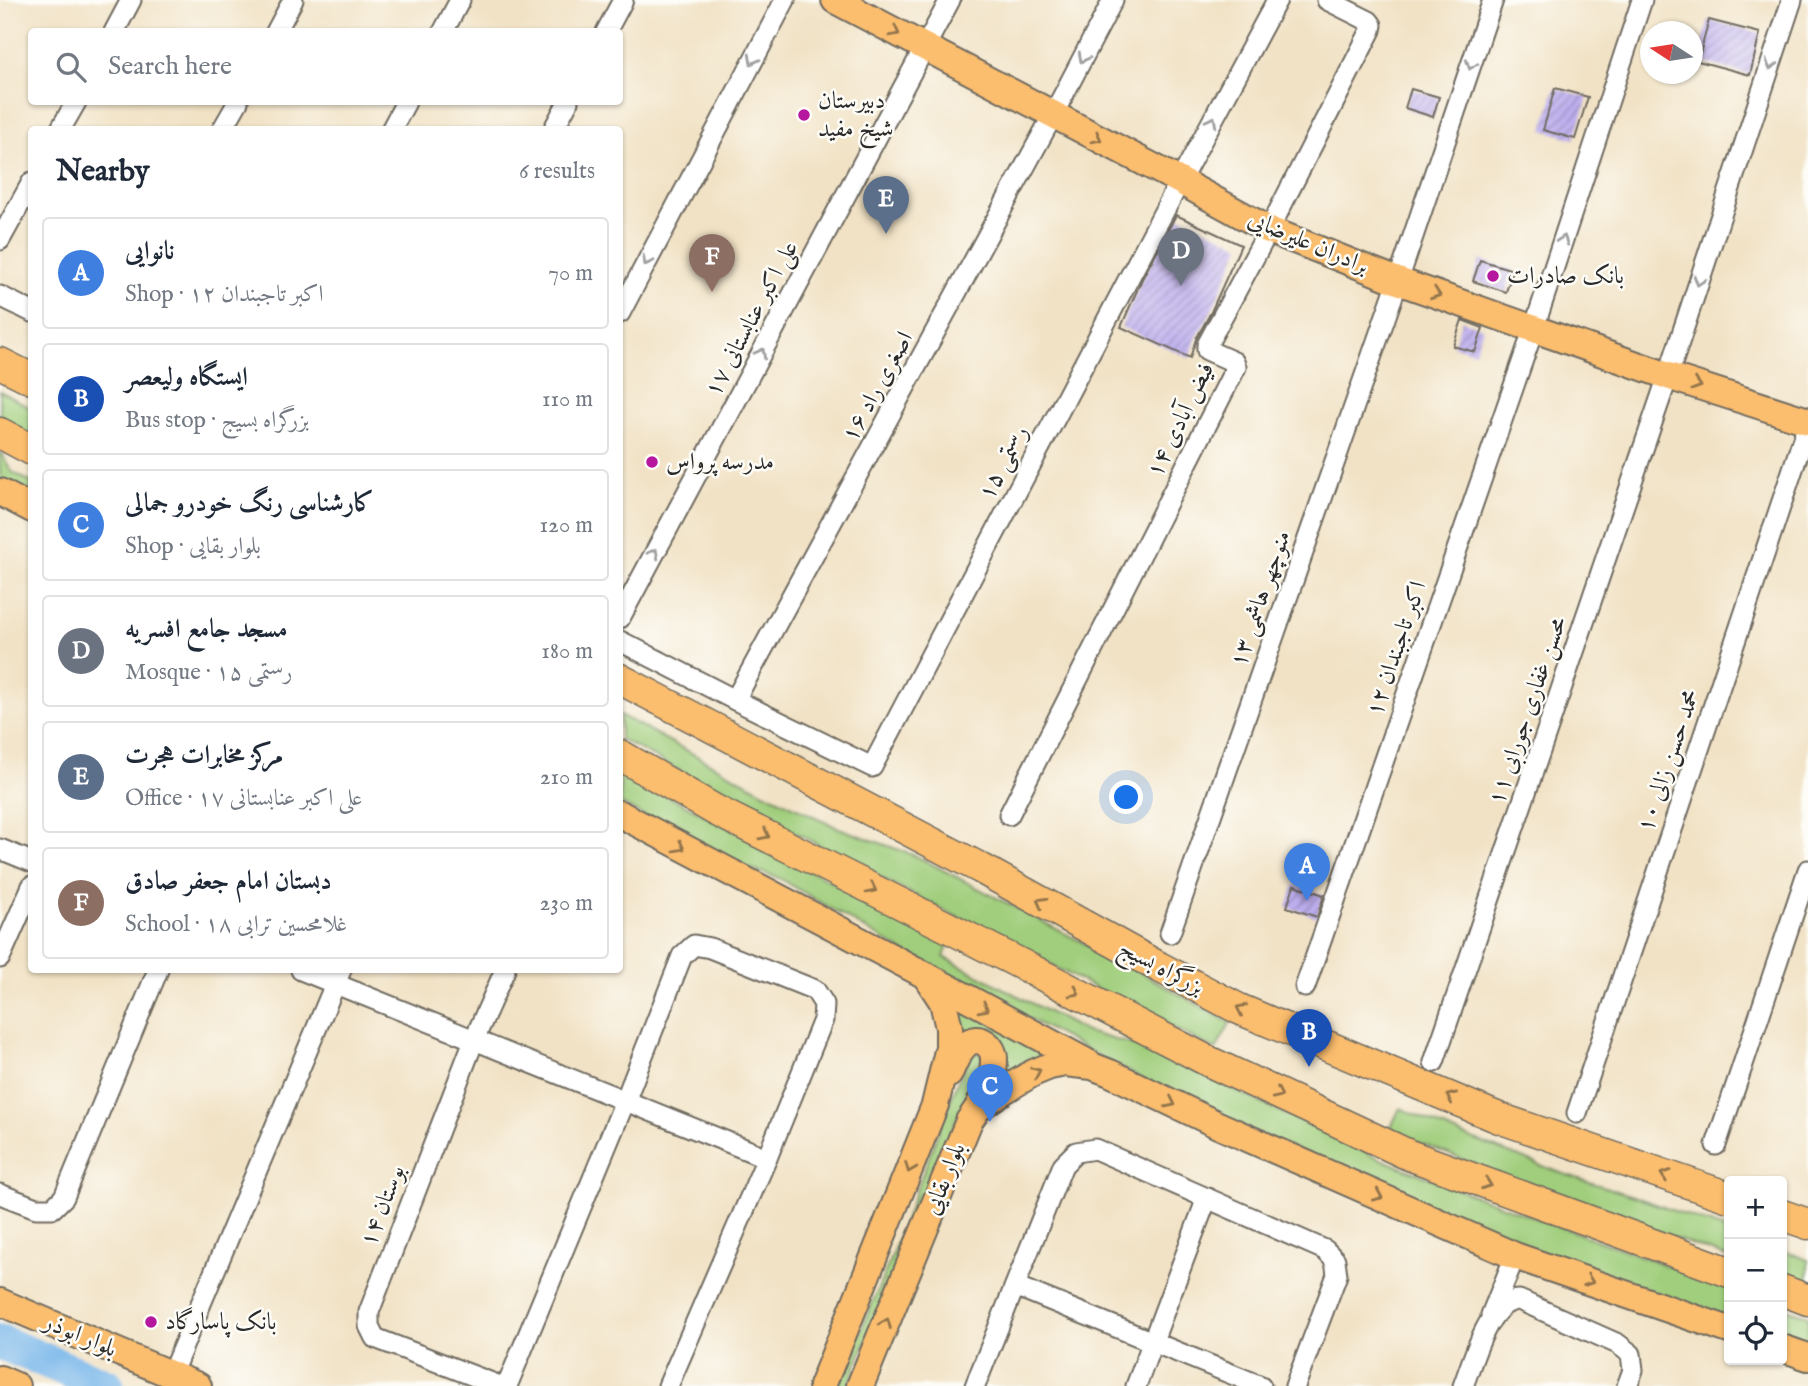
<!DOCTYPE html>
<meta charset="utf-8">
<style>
body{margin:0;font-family:"IM FELL English",Amiri,serif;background:#f6f6f7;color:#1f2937}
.controls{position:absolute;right:21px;bottom:21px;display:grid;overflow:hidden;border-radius:7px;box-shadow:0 2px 5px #0004}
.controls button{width:63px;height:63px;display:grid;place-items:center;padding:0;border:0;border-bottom:2px solid #e0e1e3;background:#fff;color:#1f2937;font:35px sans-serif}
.compass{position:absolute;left:1640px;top:21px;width:63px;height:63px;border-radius:50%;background:#fff;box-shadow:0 2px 5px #0004;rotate:282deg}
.you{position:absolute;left:1127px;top:798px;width:24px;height:24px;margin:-18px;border:5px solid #fff;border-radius:50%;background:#1a73e8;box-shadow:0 0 0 10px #1a73e833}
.badge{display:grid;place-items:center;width:46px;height:46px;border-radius:50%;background:#2563eb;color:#fff;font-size:23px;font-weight:700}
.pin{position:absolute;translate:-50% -58px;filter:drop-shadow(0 2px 4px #0008)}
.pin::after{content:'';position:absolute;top:37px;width:24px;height:21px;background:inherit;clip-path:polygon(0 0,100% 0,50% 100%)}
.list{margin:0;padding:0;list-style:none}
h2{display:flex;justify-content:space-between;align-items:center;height:91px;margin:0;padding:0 28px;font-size:30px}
h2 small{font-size:23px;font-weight:400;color:#747a83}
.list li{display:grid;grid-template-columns:46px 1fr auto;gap:21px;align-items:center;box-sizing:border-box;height:112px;margin:0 14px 14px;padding:0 14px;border:2px solid #e0e1e3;border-radius:7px}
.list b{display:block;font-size:26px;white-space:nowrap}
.list p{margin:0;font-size:23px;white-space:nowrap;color:#747a83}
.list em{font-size:23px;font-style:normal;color:#747a83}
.icon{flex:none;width:38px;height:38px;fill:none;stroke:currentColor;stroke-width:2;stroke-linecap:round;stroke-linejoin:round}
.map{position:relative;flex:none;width:1808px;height:1386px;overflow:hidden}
.search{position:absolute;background:#fff;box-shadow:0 2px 5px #0004;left:28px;top:28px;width:595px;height:77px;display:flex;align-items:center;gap:18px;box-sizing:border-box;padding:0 24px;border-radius:7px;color:#747a83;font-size:26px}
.panel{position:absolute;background:#fff;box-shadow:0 2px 5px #0004;left:28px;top:126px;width:595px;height:847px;border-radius:7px}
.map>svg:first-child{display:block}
.green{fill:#a0ce7c;stroke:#667c54;stroke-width:2}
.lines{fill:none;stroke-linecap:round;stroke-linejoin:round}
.river{stroke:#77b6ea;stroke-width:35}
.building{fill:url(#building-hatch)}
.minor-casing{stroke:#706b61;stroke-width:23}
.major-casing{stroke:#706b61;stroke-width:30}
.highway-casing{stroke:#706b61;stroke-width:33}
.minor{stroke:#fff;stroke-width:19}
.major{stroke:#fbbd6e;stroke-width:26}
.highway{stroke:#fbbd6e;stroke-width:30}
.oneway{stroke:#93744c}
.oneway2{stroke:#a0a0a0}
.poi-dot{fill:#b5179e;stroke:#fdfcf7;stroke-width:2.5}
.labels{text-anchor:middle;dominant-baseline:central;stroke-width:5;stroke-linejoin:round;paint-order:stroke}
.poi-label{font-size:24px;fill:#2b2b2b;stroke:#fdfcf7;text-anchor:start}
.street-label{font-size:24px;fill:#2b2b2b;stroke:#fdfcf7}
</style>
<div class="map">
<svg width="1808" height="1386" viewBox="0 0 1808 1386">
<defs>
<pattern id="building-hatch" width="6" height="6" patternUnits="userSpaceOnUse" patternTransform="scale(1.75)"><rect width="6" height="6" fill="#bdaeee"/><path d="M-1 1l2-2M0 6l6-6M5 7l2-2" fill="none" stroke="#9a8ec1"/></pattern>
</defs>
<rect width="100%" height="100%" fill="#fdfcf7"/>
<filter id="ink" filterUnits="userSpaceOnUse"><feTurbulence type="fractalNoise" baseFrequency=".0143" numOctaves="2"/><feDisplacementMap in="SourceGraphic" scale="14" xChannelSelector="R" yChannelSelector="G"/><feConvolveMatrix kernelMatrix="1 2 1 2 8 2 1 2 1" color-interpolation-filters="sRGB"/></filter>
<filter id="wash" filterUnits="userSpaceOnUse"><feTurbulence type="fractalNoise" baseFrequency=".00686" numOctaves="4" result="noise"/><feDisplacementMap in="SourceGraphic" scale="28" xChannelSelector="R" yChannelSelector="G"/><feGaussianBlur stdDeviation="1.57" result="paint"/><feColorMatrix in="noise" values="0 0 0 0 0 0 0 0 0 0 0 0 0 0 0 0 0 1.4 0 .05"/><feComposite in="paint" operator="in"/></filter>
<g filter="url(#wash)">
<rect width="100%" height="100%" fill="#f1e2c5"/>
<g class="green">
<path d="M 0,391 L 31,408 L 31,437 L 0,419 Z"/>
<path d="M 0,451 L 12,472 L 31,482 L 31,499 L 0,483 Z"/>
<path d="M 620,715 L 764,792 L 836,827 L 916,856 L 1145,975 L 1230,1023 L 1216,1050 L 866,870 L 620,739 Z"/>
<path d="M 620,771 L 949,943 L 944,957 L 1086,1032 L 1127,1043 L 1155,1053 L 1385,1161 L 1500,1205 L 1729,1288 L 1729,1321 L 1552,1258 L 1189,1104 L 906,953 L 779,878 L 727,861 L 620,803 Z"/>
<path d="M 947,996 L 1052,1056 L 998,1087 L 1002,1064 L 963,1034 Z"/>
<path d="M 975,1052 L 983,1056 L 980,1071 L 967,1093 L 848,1386 L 838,1386 L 886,1270 L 957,1083 L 968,1061 Z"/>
<path d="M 1400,1108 L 1451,1131 L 1561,1173 L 1633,1196 L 1729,1231 L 1729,1258 L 1531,1186 L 1389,1131 Z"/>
<path d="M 1782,1250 L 1808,1260 L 1808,1286 L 1782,1277 Z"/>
<path d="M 1782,1307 L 1808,1316 L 1808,1348 L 1782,1339 Z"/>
</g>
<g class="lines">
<path class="river" d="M 0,1342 L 107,1386"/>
</g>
<g id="blocks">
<g class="building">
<path d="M 1709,20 L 1760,33 L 1750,75 L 1698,61 Z"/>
<path d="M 1555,88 L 1588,97 L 1575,139 L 1543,130 Z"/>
<path d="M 1411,89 L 1439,97 L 1433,117 L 1405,108 Z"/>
<path d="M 1176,215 L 1241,245 L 1211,312 L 1196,339 L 1190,358 L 1121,327 L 1142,279 Z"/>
<path d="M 1480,260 L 1513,270 L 1506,292 L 1473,281 Z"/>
<path d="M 1462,320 L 1483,328 L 1475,352 L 1453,346 Z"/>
<path d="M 1294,885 L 1324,895 L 1317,917 L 1287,907 Z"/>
</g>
</g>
</g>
<g filter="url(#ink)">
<use href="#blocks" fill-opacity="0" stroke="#706b61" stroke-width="2"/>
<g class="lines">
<defs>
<g id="minor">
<path d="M 114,32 L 131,0"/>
<path d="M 276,32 L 293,0"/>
<path d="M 443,32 L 460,0"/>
<path d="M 606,32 L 623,0"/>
<path d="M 60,130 L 76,102"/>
<path d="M 222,130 L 238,102"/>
<path d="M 391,130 L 406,102"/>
<path d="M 553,130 L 568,102"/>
<path d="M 0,240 L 32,182"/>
<path d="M 0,296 L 32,312"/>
<path d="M 620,313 L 785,0"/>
<path d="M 620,618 L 950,0"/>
<path d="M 620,641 L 735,700 L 872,767 L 1180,181 L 1277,0"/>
<path d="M 735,700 L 1053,115 L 1113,0"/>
<path d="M 1009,815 L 1236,367 L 1234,362 L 1207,350 L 1207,345 L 1269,230 L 1371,30 L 1372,25 L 1369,21 L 1327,0"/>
<path d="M 0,849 L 32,862"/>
<path d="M 1170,933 L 1398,281 L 1493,0"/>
<path d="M 0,958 L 32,886"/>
<path d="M 301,970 L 767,1158"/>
<path d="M 1305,987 L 1534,328 L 1642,0"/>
<path d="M 1434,1062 L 1668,376 L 1792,0"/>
<path d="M 1577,1113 L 1808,424"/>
<path d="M 1716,1145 L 1808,870"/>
<path d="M 0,1194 L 36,1208 L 53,1208 L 64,1197 L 158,970"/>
<path d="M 1015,1286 L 1261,1386"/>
<path d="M 1491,1315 L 1515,1256"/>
<path d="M 171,1375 L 341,970"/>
<path d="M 500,1386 L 375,1338 L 369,1326 L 369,1312 L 474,1040 L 505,970"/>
<path d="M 507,1386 L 625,1101 L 682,956 L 694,945 L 710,948 L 815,990 L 824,1004 L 823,1020 L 767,1158 L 668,1386"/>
<path d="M 975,1386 L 1063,1165 L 1076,1152 L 1095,1149 L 1325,1250 L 1335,1260 L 1337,1275 L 1295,1386"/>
<path d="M 1136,1386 L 1207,1198"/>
<path d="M 1463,1386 C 1473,1361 1488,1300 1519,1300 L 1618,1344 L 1631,1354 L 1633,1370 L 1627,1386"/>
</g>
<g id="major">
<path d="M 835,0 L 1180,181 L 1269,230 L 1398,281 L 1668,376 L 1808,421"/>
<path d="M 0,492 L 32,509"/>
<path d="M 620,814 L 925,975 L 1088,1063"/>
<path d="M 949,1074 C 953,1064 957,1053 965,1045 C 978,1033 995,1045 994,1061 C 994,1077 985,1094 978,1108"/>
<path d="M 0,1302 L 198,1386"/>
<path d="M 1782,1348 L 1808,1357"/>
<path d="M 0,1379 L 16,1386"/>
<path d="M 822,1386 L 935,1105 L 949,1047 L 949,1028 L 943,1002 L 926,976"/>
<path d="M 860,1386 L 969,1121 L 978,1108 L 1003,1091 L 1033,1073 L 1050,1066 L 1065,1063 L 1092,1066 L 1110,1073 L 1218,1125 L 1515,1256 L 1729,1330"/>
</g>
<g id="highway">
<path d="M 0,363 L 32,379"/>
<path d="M 0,433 L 32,450"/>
<path d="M 620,679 L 982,869 L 1159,967 L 1239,1009 L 1499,1118 L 1729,1197"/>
<path d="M 620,755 L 715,810 L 1009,958 L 1210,1062 L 1409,1155 L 1729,1272"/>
<path d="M 1782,1215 L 1808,1224"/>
<path d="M 1782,1290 L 1808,1300"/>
</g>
</defs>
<use href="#minor" class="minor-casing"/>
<use href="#major" class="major-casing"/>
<use href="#highway" class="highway-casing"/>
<use href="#minor" class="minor"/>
<use href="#major" class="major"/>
<use href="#highway" class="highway"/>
</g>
<defs><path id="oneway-chevron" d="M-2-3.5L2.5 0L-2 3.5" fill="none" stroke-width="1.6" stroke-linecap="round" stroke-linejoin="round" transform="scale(1.75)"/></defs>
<g class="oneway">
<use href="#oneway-chevron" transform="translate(895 32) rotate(28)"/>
<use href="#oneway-chevron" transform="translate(1097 138) rotate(28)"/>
<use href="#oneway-chevron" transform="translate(1436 294) rotate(19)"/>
<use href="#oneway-chevron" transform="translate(1697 385) rotate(18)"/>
<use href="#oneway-chevron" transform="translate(765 835) rotate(27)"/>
<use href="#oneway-chevron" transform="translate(680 847) rotate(28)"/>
<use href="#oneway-chevron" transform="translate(872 889) rotate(27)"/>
<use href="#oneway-chevron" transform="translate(1041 902) rotate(-151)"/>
<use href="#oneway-chevron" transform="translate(1075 992) rotate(28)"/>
<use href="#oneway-chevron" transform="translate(984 1008) rotate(28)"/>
<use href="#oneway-chevron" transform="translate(1241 1009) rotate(-155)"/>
<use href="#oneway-chevron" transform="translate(1036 1072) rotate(-25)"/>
<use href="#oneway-chevron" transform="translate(1278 1094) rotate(25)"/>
<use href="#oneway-chevron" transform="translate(1451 1097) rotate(-156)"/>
<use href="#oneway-chevron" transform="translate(1171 1103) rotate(26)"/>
<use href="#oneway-chevron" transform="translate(910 1168) rotate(112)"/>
<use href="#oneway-chevron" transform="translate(1665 1175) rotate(-161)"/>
<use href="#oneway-chevron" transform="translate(1487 1184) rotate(20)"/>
<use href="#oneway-chevron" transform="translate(1378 1196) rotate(24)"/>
<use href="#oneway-chevron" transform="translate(1589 1281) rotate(19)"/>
<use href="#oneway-chevron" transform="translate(886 1323) rotate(-68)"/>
</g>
<g class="oneway2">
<use href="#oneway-chevron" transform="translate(1083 58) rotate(118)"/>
<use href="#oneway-chevron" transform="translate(753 60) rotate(118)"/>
<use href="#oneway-chevron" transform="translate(1471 65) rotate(109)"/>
<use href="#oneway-chevron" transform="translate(1771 65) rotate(108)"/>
<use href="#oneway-chevron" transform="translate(1212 121) rotate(-62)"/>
<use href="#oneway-chevron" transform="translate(1563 240) rotate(-72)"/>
<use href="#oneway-chevron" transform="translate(647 261) rotate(118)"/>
<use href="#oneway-chevron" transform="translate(1699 281) rotate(108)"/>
<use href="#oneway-chevron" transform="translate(761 353) rotate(-62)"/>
<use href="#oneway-chevron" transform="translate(654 553) rotate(-62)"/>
</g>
</g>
<g class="poi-dot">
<circle cx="804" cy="115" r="7"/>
<circle cx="1493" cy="276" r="7"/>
<circle cx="652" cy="462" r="7"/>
<circle cx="151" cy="1322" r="7"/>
</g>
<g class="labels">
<g class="poi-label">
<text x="818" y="101">دبیرستان<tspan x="818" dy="28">شیخ مفید</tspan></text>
<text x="1507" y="276">بانک صادرات</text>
<text x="666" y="462">مدرسه پرواس</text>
<text x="165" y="1322">بانک پاسارگاد</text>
</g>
<g class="street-label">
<text transform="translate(1308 243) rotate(23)">برادران علیرضایی</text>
<text transform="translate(752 319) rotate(-62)">علی اکبر عنابستانی ۱۷</text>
<text transform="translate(878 387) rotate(-61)">اصغری راد ۱۶</text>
<text transform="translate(1181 420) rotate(-64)">فیض آبادی ۱۴</text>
<text transform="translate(1004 463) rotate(-62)">رستمی ۱۵</text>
<text transform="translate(1261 599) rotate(-71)">منوچهر هاشمی ۱۳</text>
<text transform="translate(1397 649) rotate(-71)">اکبر تاجبندان ۱۲</text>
<text transform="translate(1528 711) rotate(-71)">محسن غفاری جورابی ۱۱</text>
<text transform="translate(1669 761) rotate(-71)">محمد حسن زالی ۱۰</text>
<text transform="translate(1161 968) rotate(28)">بزرگراه بسیج</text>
<text transform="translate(945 1179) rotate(-68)">بلوار بقایی</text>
<text transform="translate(383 1206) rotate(-69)">بوستان ۱۴</text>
<text transform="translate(80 1336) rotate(23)">بلوار ابوذر</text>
</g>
</g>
</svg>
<div class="controls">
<button>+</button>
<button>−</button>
<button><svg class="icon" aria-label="locate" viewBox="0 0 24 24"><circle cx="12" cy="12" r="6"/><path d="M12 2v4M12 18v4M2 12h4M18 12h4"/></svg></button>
</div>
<svg class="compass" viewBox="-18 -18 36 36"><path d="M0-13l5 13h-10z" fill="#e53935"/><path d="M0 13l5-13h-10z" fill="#747a83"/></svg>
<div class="you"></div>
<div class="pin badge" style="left:1307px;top:901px;background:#3f7fe0">A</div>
<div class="pin badge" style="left:1309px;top:1067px;background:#1a4fb4">B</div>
<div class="pin badge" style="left:990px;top:1122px;background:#3f7fe0">C</div>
<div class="pin badge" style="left:1181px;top:286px;background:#6b7280">D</div>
<div class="pin badge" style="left:886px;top:234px;background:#5c6f8a">E</div>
<div class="pin badge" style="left:712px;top:292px;background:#8d6e63">F</div>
<div class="search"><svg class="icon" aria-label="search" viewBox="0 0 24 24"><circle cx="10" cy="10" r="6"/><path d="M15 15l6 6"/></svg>Search here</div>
<section class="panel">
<h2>Nearby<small>6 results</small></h2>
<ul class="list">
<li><span class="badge" style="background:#3f7fe0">A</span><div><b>نانوایی</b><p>Shop · اکبر تاجبندان ۱۲</p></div><em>70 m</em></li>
<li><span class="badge" style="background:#1a4fb4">B</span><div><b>ایستگاه ولیعصر</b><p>Bus stop · بزرگراه بسیج</p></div><em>110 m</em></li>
<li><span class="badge" style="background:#3f7fe0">C</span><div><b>کارشناسی رنگ خودرو جمالی</b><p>Shop · بلوار بقایی</p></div><em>120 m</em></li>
<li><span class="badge" style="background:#6b7280">D</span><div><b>مسجد جامع افسریه</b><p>Mosque · رستمی ۱۵</p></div><em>180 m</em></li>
<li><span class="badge" style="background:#5c6f8a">E</span><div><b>مرکز مخابرات هجرت</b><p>Office · علی اکبر عنابستانی ۱۷</p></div><em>210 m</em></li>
<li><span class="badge" style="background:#8d6e63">F</span><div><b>دبستان امام جعفر صادق</b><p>School · غلامحسین ترابی ۱۸</p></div><em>230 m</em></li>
</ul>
</section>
</div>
